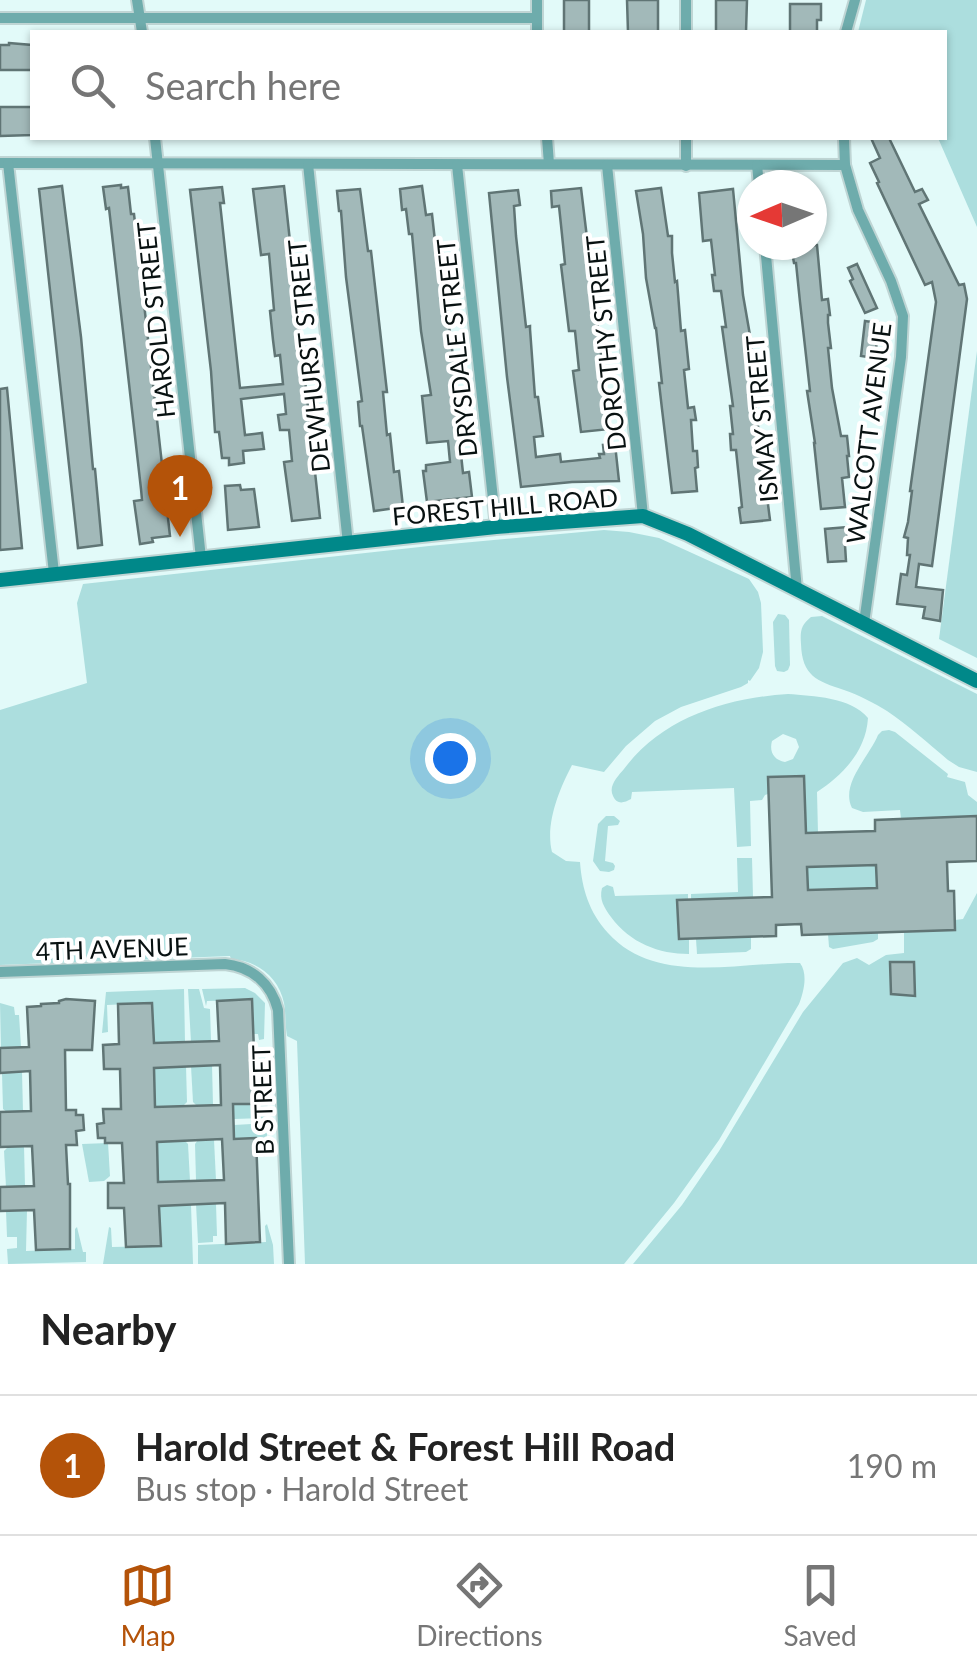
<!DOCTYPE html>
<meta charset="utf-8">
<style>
body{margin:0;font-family:Lato,sans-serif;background:#f6f6f6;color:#222}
.compass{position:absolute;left:737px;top:170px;width:90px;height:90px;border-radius:50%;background:#fff;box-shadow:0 2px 8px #0004;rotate:268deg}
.you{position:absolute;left:450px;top:758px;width:35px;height:35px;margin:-25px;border:8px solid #fff;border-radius:50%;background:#1a73e8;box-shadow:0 0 0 15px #1a73e833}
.badge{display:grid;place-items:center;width:65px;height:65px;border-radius:50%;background:#b45309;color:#fff;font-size:32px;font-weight:700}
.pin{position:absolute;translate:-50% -82px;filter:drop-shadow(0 2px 5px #0008)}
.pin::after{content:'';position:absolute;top:52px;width:35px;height:30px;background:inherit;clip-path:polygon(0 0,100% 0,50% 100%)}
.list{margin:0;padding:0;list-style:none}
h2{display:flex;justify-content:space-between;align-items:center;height:130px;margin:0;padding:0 40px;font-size:42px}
h2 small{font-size:32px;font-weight:400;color:#767676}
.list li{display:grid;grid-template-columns:65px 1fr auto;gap:30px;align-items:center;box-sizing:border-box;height:140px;padding:0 40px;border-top:2px solid #e0e0e0}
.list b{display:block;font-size:38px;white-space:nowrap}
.list p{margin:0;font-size:32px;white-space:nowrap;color:#767676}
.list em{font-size:32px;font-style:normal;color:#767676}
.icon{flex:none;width:55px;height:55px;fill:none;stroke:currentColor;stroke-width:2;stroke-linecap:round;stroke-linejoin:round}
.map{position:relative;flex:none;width:977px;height:1264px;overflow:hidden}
.search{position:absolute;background:#fff;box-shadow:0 2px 8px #0004;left:30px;right:30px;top:30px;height:110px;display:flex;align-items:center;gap:25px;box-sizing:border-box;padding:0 35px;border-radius:0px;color:#767676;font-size:38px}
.sheet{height:270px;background:#fff}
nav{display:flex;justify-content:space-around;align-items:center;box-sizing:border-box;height:140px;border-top:2px solid #e0e0e0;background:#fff;font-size:28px;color:#767676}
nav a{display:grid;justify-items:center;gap:5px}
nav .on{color:#b45309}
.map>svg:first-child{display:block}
.green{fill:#acdede;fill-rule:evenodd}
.building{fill:#a2b9b9;stroke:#607575;stroke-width:2.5;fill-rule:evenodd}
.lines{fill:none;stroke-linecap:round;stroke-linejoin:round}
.street-casing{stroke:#bfd5d4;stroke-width:14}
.secondary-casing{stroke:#bfd5d4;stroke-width:18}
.street{stroke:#6eacac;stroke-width:10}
.secondary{stroke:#008889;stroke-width:14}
.labels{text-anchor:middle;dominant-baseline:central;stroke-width:8;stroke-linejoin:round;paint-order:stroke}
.street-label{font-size:25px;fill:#081111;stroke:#fff}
</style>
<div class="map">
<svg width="977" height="1264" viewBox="0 0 977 1264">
<rect width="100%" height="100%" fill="#e2faf9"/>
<g class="green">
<path d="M 866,0 L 977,0 L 977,227 L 938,138 L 944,138 L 944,32 L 858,32 Z"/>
<path d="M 977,351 L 977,658 L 939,639 Z"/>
<path d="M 604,530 L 629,532 L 659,538 L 749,579 L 758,592 L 761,603 L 763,652 L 759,668 L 750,681 L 748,680 L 748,683 L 741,687 L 681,707 L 655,721 L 626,746 L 604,772 L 572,765 C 559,790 545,824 552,852 L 566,861 L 580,862 C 582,889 589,912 608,933 C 656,986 737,962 800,963 C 808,974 804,991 799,1004 L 719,1140 L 674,1203 L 624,1264 L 305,1264 L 297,1041 L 287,1036 C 285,1025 286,1014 284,1003 C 279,977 256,960 231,959 L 230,956 L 0,965 L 0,710 L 87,683 L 77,603 L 83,584 L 429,546 Z"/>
<path d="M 778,614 L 785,615 L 789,620 L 790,665 L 788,670 L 784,672 L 777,671 L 775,666 L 773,622 Z"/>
<path d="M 822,616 L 977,694 L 977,772 L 959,767 L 948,760 C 928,743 908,725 887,711 C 874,703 859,695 844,690 C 817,681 802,676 801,644 C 800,631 801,625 811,617 Z"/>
<path d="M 788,694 C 813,696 851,697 868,718 C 866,751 843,775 817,792 L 818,833 L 806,833 L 768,777 L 768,794 L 765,795 L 762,800 L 750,801 L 751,846 L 737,847 L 734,788 L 632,792 L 631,799 C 624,803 617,805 613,796 C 608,786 618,776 624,769 C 662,718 726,698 788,694 ZM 783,734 L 796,739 L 799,747 L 793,759 L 785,762 C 774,760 769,752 772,741 Z"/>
<path d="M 889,730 L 895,732 L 948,774 L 947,777 L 965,782 L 968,795 L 977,802 L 977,816 L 901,819 L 900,810 L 863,812 L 852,808 C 840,784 869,757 878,735 L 882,731 Z"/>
<path d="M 606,816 L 614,816 L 620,821 L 618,825 L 608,826 L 605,861 L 613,863 L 615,866 L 614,870 L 609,872 L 600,871 L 593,861 L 598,824 Z"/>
<path d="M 737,858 L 752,858 L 753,897 L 691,899 L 691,894 L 738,892 Z"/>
<path d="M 876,865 L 877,888 L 808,890 L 807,867 Z"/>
<path d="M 607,885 L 613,887 L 615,896 L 688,894 L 688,899 L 677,900 L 679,939 L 689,939 L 689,954 C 659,954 630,943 611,917 C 604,907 599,900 602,888 Z"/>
<path d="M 977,893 L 977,1264 L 633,1264 L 682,1205 L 719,1151 L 803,1012 L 843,963 L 857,958 L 869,965 L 886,955 L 904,953 L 904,932 L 955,930 L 955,920 L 963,919 Z"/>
<path d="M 878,933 L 878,939 L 873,942 L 833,949 L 829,947 L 828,934 Z"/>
<path d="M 751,937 L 751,949 L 746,952 L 697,954 L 696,939 Z"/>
<path d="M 245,988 L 255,993 L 265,1003 L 264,1039 L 259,1040 L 258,1034 L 253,1034 L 252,1000 L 207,1001 L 206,1006 L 202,989 Z"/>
<path d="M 184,989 L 185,1042 L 153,1043 L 151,1003 L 107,1005 L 108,1032 L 102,1033 L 106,992 Z"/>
<path d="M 188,989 L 199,989 L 204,1008 L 210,1009 L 211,1041 L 191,1042 Z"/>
<path d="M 0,1003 L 14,1007 L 15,1015 L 19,1015 L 21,1047 L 1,1048 Z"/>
<path d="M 266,1064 L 268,1118 L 234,1119 L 233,1104 L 255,1103 L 254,1065 Z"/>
<path d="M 212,1065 L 213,1105 L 197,1106 L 193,1102 L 191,1066 Z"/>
<path d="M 186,1066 L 187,1102 L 183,1106 L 155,1107 L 154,1068 Z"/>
<path d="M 22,1072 L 23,1112 L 7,1112 L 3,1109 L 2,1073 Z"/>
<path d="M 268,1123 L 265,1157 L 263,1156 L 261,1138 L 234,1139 L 234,1125 Z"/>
<path d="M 198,1140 L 214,1140 L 216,1180 L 196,1180 L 195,1144 Z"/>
<path d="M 185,1141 L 188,1144 L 190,1181 L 158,1182 L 157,1142 Z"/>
<path d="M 108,1143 L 110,1176 L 104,1181 L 89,1182 L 82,1144 Z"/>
<path d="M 24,1146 L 25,1186 L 6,1187 L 4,1151 L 8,1147 Z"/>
<path d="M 216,1204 L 217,1236 L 213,1236 L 213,1242 L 198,1243 L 196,1204 Z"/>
<path d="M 191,1205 L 193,1264 L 103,1264 L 109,1227 L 111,1228 L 112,1247 L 160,1246 L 159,1206 Z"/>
<path d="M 27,1210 L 26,1251 L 75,1249 L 75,1229 L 77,1227 L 83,1252 L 86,1252 L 86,1262 L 8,1264 L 7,1249 L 17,1248 L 17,1237 L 7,1237 L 6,1211 Z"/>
<path d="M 267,1224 L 273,1245 L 274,1264 L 198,1264 L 198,1245 L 266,1242 L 265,1226 Z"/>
</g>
<g class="building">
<rect x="564" y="0" width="25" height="32"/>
<path d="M 627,0 L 658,0 L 658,32 L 628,32 Z"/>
<path d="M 716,0 L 747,0 L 746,32 L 716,32 Z"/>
<path d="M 790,4 L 821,4 L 821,20 L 817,20 L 817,32 L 790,32 Z"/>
<path d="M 9,43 L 32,45 L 32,70 L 0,70 L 0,45 L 9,45 Z"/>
<path d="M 0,107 L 32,107 L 32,135 L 0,136 Z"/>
<path d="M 871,138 L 889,138 L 915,192 L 922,189 L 928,200 L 919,204 L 959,285 L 964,284 L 967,299 L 932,566 L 919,564 L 916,587 L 943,590 L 940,621 L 923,618 L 925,607 L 897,604 L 901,574 L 907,575 L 910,555 L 907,555 L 908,538 L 904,537 L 908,522 L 912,491 L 910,491 L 936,302 L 932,282 L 925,285 L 877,183 L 879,182 L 870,163 L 880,158 Z"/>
<path d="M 121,185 L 121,188 L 128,187 L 131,214 L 134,214 L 170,536 L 152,538 L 153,542 L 140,544 L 134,501 L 142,500 L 141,489 L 109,208 L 106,209 L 103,187 Z"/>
<path d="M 62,186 L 81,337 L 93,469 L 95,469 L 102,545 L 78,548 L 39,189 Z"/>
<path d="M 284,186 L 320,518 L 292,521 L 284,462 L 292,461 L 289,430 L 280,430 L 278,415 L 286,414 L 284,394 L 241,399 L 245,435 L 262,433 L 264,449 L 243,451 L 244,463 L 229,465 L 229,458 L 222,458 L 219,432 L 215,432 L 211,371 L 190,190 L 222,187 L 224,203 L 220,203 L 240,388 L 283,384 L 280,355 L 275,356 L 273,340 L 270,311 L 274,310 L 269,254 L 261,255 L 253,189 Z"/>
<path d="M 422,186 L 426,215 L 432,214 L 435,241 L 438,240 L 454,364 L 455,380 L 453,380 L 463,473 L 469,472 L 472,497 L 427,502 L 423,471 L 426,471 L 426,465 L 450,462 L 448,441 L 427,443 L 422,396 L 431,395 L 421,331 L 412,234 L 409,234 L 406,209 L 402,210 L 400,189 Z"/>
<path d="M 581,188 L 610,429 L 581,432 L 573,371 L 579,370 L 575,331 L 569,331 L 561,265 L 565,264 L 561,225 L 559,206 L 552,207 L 551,191 Z"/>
<path d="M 661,188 L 668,236 L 672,236 L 672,253 L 675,282 L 677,281 L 681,331 L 685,330 L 689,369 L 684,370 L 688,408 L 694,407 L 696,420 L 691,420 L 693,451 L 697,451 L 698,467 L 695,468 L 697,491 L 672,493 L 662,409 L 659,383 L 662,383 L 656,328 L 655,328 L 646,278 L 643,234 L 636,191 Z"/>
<path d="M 360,189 L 368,251 L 371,251 L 387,392 L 383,392 L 387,435 L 390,434 L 394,472 L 399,471 L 403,507 L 374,511 L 362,426 L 360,426 L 358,402 L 362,401 L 346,277 L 341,211 L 339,211 L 337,191 Z"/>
<path d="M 733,189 L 743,295 L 751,341 L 753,363 L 750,363 L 770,520 L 741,523 L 739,508 L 742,507 L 736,450 L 731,450 L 730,434 L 733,434 L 730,406 L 733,406 L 722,327 L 726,327 L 721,291 L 714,291 L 712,275 L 715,275 L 711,240 L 703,241 L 699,193 Z"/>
<path d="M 518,190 L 520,205 L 514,206 L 516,236 L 526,327 L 530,326 L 530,329 L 535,397 L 538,397 L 543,436 L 534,437 L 536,457 L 560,454 L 561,462 L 600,458 L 599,454 L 604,454 L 603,445 L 615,444 L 619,481 L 572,482 L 521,487 L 507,377 L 489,193 Z"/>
<path d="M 817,245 L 822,300 L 828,299 L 830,315 L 828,315 L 828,323 L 831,348 L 828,348 L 832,388 L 841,436 L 847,436 L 849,456 L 847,456 L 849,477 L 842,478 L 845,507 L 821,509 L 814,443 L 815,443 L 807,391 L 810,391 L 800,302 L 796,263 L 794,263 L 791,246 Z"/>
<path d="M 857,264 L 877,308 L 865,313 L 850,281 L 853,279 L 848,268 Z"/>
<path d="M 865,321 L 879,323 L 875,358 L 861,356 Z"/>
<path d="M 7,388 L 22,548 L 0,550 L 0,389 Z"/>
<path d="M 240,485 L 241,490 L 254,489 L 259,527 L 228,530 L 225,486 Z"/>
<path d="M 847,527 L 848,544 L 845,545 L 846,561 L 828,562 L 825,529 Z"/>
<path d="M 804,776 L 806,833 L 875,831 L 875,820 L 977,816 L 977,861 L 947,862 L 948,891 L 954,891 L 955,930 L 802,935 L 801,924 L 776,925 L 776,936 L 679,939 L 677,900 L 772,897 L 768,777 ZM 876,865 L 877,888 L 808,890 L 807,867 Z"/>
<path d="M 890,962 L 914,962 L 915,996 L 891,994 Z"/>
<path d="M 66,999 L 95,1001 L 92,1050 L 65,1050 L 66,1110 L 76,1110 L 76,1115 L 83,1115 L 84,1130 L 76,1131 L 77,1145 L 66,1145 L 68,1184 L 70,1184 L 70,1249 L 36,1250 L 34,1210 L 0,1211 L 0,1187 L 34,1186 L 32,1146 L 0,1147 L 0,1112 L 31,1111 L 30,1071 L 0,1073 L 0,1048 L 29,1047 L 27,1007 L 41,1006 L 41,1004 L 59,1003 L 59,1001 Z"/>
<path d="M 252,999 L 256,1104 L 233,1104 L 234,1139 L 256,1138 L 260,1242 L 226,1244 L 225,1203 L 159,1206 L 161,1246 L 126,1247 L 124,1208 L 108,1208 L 108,1183 L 124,1183 L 122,1143 L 105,1143 L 105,1138 L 98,1138 L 97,1124 L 104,1123 L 103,1109 L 121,1109 L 120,1069 L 104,1069 L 103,1045 L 119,1044 L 118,1004 L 152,1003 L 154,1043 L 219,1041 L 217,1001 ZM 220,1065 L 221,1105 L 155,1107 L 154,1068 ZM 222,1139 L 224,1180 L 158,1182 L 157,1142 Z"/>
</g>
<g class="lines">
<defs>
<g id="street">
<path d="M 137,0 L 142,32"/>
<path d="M 686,0 L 686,32"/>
<path d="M 0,18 L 537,18"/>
<path d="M 537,32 L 537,0"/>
<path d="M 846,32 L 855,0"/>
<path d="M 155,138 L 201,558"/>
<path d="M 547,138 L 549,164"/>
<path d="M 686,138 L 686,166"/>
<path d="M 844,138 L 845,165 L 858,210 L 891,281 L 903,316 L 901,357 L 864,623"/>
<path d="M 0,163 L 845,165"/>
<path d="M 8,163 L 54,573"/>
<path d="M 308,164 L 348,544"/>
<path d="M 457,165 L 496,527"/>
<path d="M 607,165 L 643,516"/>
<path d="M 757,165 L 759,185"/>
<path d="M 765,245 L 797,590"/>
<path d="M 0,972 L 225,964 C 252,967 271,983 278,1010 L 289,1264"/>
</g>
<path id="secondary" d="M 0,580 L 496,527 L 643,516 L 688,534 L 977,681"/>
</defs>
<use href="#street" class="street-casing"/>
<use href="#secondary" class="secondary-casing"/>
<use href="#street" class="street"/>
<use href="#secondary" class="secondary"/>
</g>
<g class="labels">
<g class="street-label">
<text transform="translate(155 320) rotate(-96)">HAROLD STREET</text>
<text transform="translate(605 343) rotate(-96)">DOROTHY STREET</text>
<text transform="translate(456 348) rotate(-96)">DRYSDALE STREET</text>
<text transform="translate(308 356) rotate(-96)">DEWHURST STREET</text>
<text transform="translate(761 419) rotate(-95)">ISMAY STREET</text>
<text transform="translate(868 433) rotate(-83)">WALCOTT AVENUE</text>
<text transform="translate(505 506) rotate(-5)">FOREST HILL ROAD</text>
<text transform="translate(112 948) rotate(-2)">4TH AVENUE</text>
<text transform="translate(262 1100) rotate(-92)">B STREET</text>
</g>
</g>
</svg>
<svg class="compass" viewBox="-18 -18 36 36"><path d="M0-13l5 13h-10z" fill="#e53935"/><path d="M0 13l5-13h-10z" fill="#767676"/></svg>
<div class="you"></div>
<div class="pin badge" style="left:180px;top:537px">1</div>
<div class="search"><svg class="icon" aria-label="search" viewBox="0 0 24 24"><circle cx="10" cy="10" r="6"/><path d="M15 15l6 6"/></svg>Search here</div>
</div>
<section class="sheet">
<h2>Nearby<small></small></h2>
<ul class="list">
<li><span class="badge">1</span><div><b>Harold Street &amp; Forest Hill Road</b><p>Bus stop · Harold Street</p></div><em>190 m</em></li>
</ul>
</section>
<nav>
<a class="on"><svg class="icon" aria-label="map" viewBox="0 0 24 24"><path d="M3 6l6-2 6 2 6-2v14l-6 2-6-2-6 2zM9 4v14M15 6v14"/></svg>Map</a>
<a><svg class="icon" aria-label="directions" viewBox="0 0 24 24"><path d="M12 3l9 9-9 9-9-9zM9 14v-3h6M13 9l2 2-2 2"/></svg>Directions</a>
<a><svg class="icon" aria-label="saved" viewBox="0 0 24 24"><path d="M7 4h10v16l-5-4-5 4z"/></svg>Saved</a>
</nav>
